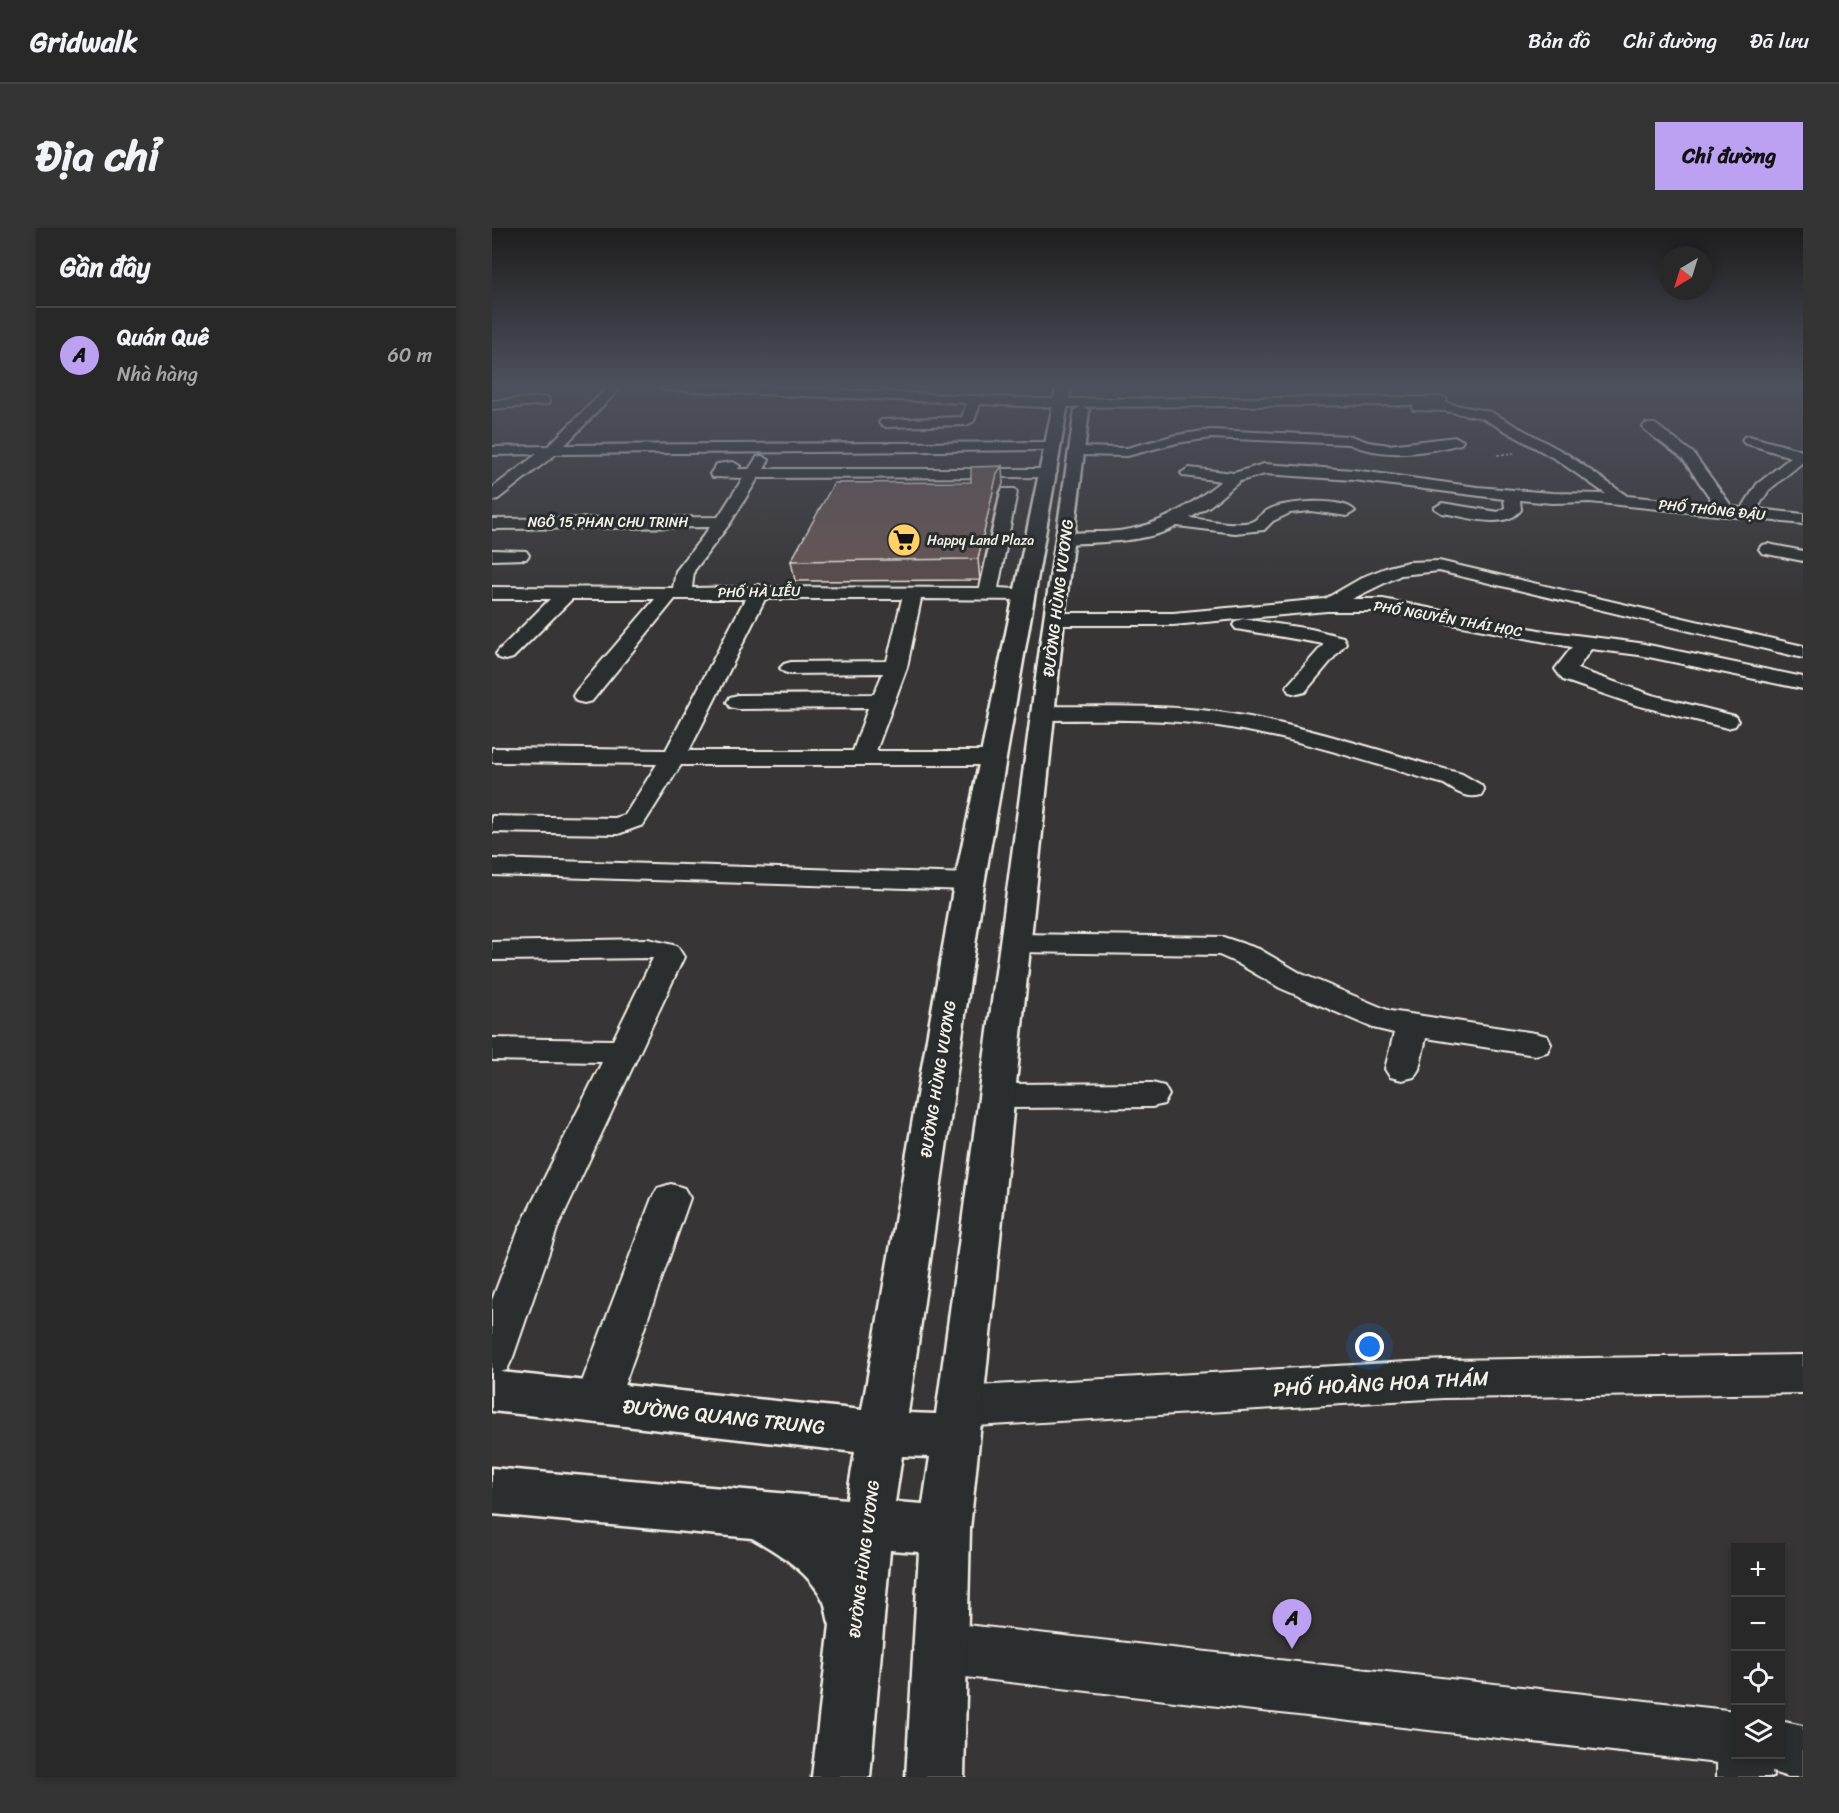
<!DOCTYPE html>
<html lang="vi">
<meta charset="utf-8">
<style>
body{margin:0;font-family:Sriracha,sans-serif;background:#353434;color:#f1f3f6}
.controls{position:absolute;right:18px;bottom:18px;display:grid;overflow:hidden;border-radius:0px;box-shadow:0 3px 9px #0003}
.controls button{width:54px;height:54px;display:grid;place-items:center;padding:0;border:0;border-bottom:2px solid #454445;background:#292828;color:#f1f3f6;font:30px sans-serif}
.compass{position:absolute;left:1167px;top:18px;width:54px;height:54px;border-radius:50%;background:#292828;box-shadow:0 3px 9px #0003;rotate:218deg}
.you{position:absolute;left:878px;top:1119px;width:21px;height:21px;margin:-15px;border:4px solid #fff;border-radius:50%;background:#1a73e8;box-shadow:0 0 0 9px #1a73e833}
.badge{display:grid;place-items:center;width:39px;height:39px;border-radius:50%;background:#bca0f2;color:#111;font-size:20px;font-weight:700}
.pin{position:absolute;translate:-50% -50px;filter:drop-shadow(0 2px 3px #0008)}
.pin::after{content:'';position:absolute;top:32px;width:21px;height:18px;background:inherit;clip-path:polygon(0 0,100% 0,50% 100%)}
.list{margin:0;padding:0;list-style:none}
h2{display:flex;justify-content:space-between;align-items:center;height:78px;margin:0;padding:0 24px;font-size:26px}
h2 small{font-size:20px;font-weight:400;color:#a5a6a8}
.list li{display:grid;grid-template-columns:39px 1fr auto;gap:18px;align-items:center;box-sizing:border-box;height:96px;padding:0 24px;border-top:2px solid #454445}
.list b{display:block;font-size:22px;white-space:nowrap}
.list p{margin:0;font-size:20px;white-space:nowrap;color:#a5a6a8}
.list em{font-size:20px;font-style:normal;color:#a5a6a8}
.icon{flex:none;width:33px;height:33px;fill:none;stroke:currentColor;stroke-width:2;stroke-linecap:round;stroke-linejoin:round}
.map{position:relative;flex:none;width:1311px;height:1549px;overflow:hidden;border-radius:0px}
header{display:flex;align-items:center;gap:36px;box-sizing:border-box;height:84px;padding:0 30px;background:#292828;border-bottom:2px solid #454445}
header strong{font-size:28px}
nav{display:flex;gap:33px;margin-inline-start:auto;font-size:21px}
.intro{display:flex;align-items:center;justify-content:space-between;box-sizing:border-box;height:144px;padding:0 36px}
h1{margin:0;font-size:42px}
.button{padding:15px 27px;border-radius:0px;background:#bca0f2;color:#111;font-size:21px;font-weight:700}
main{display:flex;gap:36px;padding:0 36px}
aside{flex:1;background:#292828;border-radius:0px;box-shadow:0 3px 9px #0003}
.map>svg:first-child{display:block}
.lines{fill:none;stroke-linecap:round;stroke-linejoin:round}
.minor-casing{stroke:#f4f1e8;stroke-width:4}
.major-casing{stroke:#f4f1e8;stroke-width:5}
.path{stroke:#f4f1e8;stroke-width:1.5;stroke-dasharray:3 2;stroke-linecap:butt}
.minor{fill:#2a2d2e;fill-rule:evenodd}
.major{fill:#2a2d2e;fill-rule:evenodd}
.wall{fill:#5a4b48;stroke:#f4f1e8;stroke-width:1.5}
.shaded-wall{fill:#4a3d3b;stroke:#f4f1e8;stroke-width:1.5}
.building{fill:#695754;stroke:#f4f1e8;stroke-width:1.5}
.labels{text-anchor:middle;dominant-baseline:central;stroke-width:6;stroke-linejoin:round;paint-order:stroke}
.far-street-label{font-size:14px;fill:#f4f1e8;stroke:#2a2d2e}
.far-poi-label{font-size:14px;fill:#f4f1e8;stroke:#2a2d2e;text-anchor:start}
.street-label{font-size:16px;fill:#f4f1e8;stroke:#2a2d2e}
.near-street-label{font-size:20px;fill:#f4f1e8;stroke:#2a2d2e}
</style>
<header>
<strong>Gridwalk</strong>
<nav><a>Bản đồ</a><a>Chỉ đường</a><a>Đã lưu</a></nav>
</header>
<div class="intro"><h1>Địa chỉ</h1><a class="button">Chỉ đường</a></div>
<main>
<aside>
<h2>Gần đây<small></small></h2>
<ul class="list">
<li><span class="badge">A</span><div><b>Quán Quê</b><p>Nhà hàng</p></div><em>60 m</em></li>
</ul>
</aside>
<div class="map">
<svg width="1311" height="1549" viewBox="0 0 1311 1549">
<rect width="100%" height="100%" fill="#373536"/>
<filter id="ink" filterUnits="userSpaceOnUse"><feTurbulence type="fractalNoise" baseFrequency=".0167" numOctaves="2"/><feDisplacementMap in="SourceGraphic" scale="12" xChannelSelector="R" yChannelSelector="G"/><feConvolveMatrix kernelMatrix="1 2 1 2 8 2 1 2 1" color-interpolation-filters="sRGB"/></filter>
<g filter="url(#ink)">
<g class="lines">
<defs>
<g id="minor">
<path d="M 117,158 L 130,158 L 73,217 L 562,214 L 569,218 L 562,222 L 64,226 L 6,271 L 0,273 L 0,260 L 45,226 L 0,227 L 0,219 L 56,218 Z"/>
<path d="M 166,158 L 256,158 L 551,171 L 949,169 L 954,170 L 954,175 L 999,184 L 1075,226 L 1135,268 L 1223,277 L 1191,231 L 1153,202 L 1151,199 L 1153,196 L 1163,196 L 1201,225 L 1240,279 L 1250,280 L 1265,256 L 1299,229 L 1252,215 L 1250,212 L 1252,209 L 1257,208 L 1311,223 L 1311,234 L 1277,262 L 1265,281 L 1311,286 L 1311,296 L 1098,274 L 1060,275 L 1028,272 L 1029,282 C 1012,303 973,288 950,285 L 942,280 L 950,275 L 1006,284 L 1013,280 L 1012,271 L 861,252 L 773,246 L 748,253 L 719,277 L 698,290 C 717,292 740,298 759,294 C 765,292 771,284 778,281 C 794,273 852,269 863,283 L 855,288 L 819,283 L 798,285 L 781,293 L 772,302 L 743,305 L 685,298 C 656,315 606,314 573,316 L 567,315 L 564,311 L 567,307 C 586,303 607,305 627,303 C 668,298 697,278 729,253 L 692,248 L 689,245 L 697,240 L 742,245 L 772,236 L 861,242 L 985,259 L 1060,265 L 1114,266 L 1065,232 L 990,190 L 954,183 L 921,182 L 921,177 L 551,179 L 488,176 L 482,193 L 475,197 L 394,199 L 387,195 L 389,192 L 470,189 L 475,175 L 172,162 Z"/>
<path d="M 51,169 L 56,170 L 57,173 L 56,176 L 0,181 L 0,173 Z"/>
<path d="M 719,202 L 859,208 L 876,214 L 897,217 L 964,209 L 971,213 L 969,216 C 933,225 892,231 857,216 L 719,210 L 685,215 L 635,228 L 585,227 L 578,223 L 585,219 L 635,220 L 684,207 Z"/>
<path d="M 270,228 L 277,232 L 272,241 L 562,241 L 565,244 L 562,247 L 557,249 L 266,250 L 239,294 L 202,343 L 200,360 L 260,359 L 267,357 L 274,359 L 488,360 L 509,264 L 511,261 L 523,261 L 525,264 L 506,360 L 540,362 L 542,366 L 540,370 L 533,372 L 429,371 L 415,439 L 384,523 L 502,523 L 510,525 L 514,530 L 510,535 L 502,537 L 189,537 L 151,597 L 126,606 L 0,604 L 0,588 L 123,590 L 133,587 L 165,536 L 0,534 L 0,520 L 174,522 L 253,371 L 183,371 L 100,473 L 92,475 L 84,473 L 81,468 L 84,463 L 163,371 L 80,371 L 21,430 L 14,432 L 7,430 L 4,426 L 7,422 L 58,371 L 0,371 L 0,359 L 181,360 L 184,343 L 218,299 L 0,301 L 0,291 L 226,289 L 251,250 L 221,249 L 218,246 L 225,236 L 241,234 L 248,238 L 246,241 L 257,241 L 265,229 ZM 273,371 L 410,371 L 395,433 L 299,434 L 292,436 L 288,440 L 292,444 L 299,446 L 391,445 L 382,466 L 246,467 L 238,469 L 235,474 L 238,479 L 246,481 L 376,480 L 361,523 L 197,523 Z"/>
<path d="M 1276,316 L 1311,323 L 1311,333 L 1270,325 L 1267,321 L 1270,317 Z"/>
<path d="M 0,322 L 34,323 L 37,327 L 34,331 L 0,332 Z"/>
<path d="M 947,333 L 1311,418 L 1311,430 L 947,343 L 909,347 L 860,371 L 891,371 L 1052,403 L 1147,415 L 1311,449 L 1311,461 L 1147,427 L 1099,421 L 1085,441 L 1160,467 L 1243,488 L 1246,493 L 1243,498 L 1235,500 L 1144,477 L 1071,452 L 1063,441 L 1080,419 L 891,383 L 835,383 L 681,397 L 562,397 L 555,395 L 552,391 L 555,387 L 562,385 L 681,385 L 833,371 L 873,348 L 896,339 L 916,334 Z"/>
<path d="M 751,391 L 819,401 L 851,409 L 854,415 L 813,464 L 805,466 L 797,464 L 794,459 L 832,416 L 744,401 L 741,397 L 744,393 Z"/>
<path d="M 552,478 C 610,479 668,476 726,484 C 808,495 890,524 970,546 L 989,557 L 992,562 L 989,567 C 974,571 965,564 952,556 C 878,535 803,509 726,498 C 669,490 610,492 552,492 L 544,490 L 541,485 L 544,480 Z"/>
<path d="M 0,631 L 478,646 L 488,648 L 492,654 L 488,660 L 478,662 L 0,647 Z"/>
<path d="M 524,706 L 731,709 L 767,721 L 810,746 L 898,783 L 1043,805 L 1055,808 L 1059,816 L 1055,824 L 1043,827 L 934,810 L 927,841 L 922,849 L 910,852 L 898,849 L 893,841 L 902,805 L 881,800 L 788,760 L 745,735 L 727,727 L 524,724 L 514,721 L 509,715 L 514,709 Z"/>
<path d="M 156,711 L 185,718 L 192,729 L 65,1001 L 21,1129 L 15,1142 L 0,1147 L 0,1072 L 27,1001 L 110,834 L 0,832 L 0,810 L 121,812 L 161,730 L 0,732 L 0,714 Z"/>
<path d="M 660,855 L 672,858 L 677,867 L 672,876 L 660,879 L 506,880 L 494,877 L 489,868 L 494,859 L 506,856 Z"/>
<path d="M 179,956 L 192,960 L 198,970 L 126,1175 L 119,1189 L 104,1195 L 89,1189 L 82,1175 L 160,970 L 166,960 Z"/>
<path d="M 1311,1127 L 1311,1165 L 952,1170 L 467,1199 L 451,1193 L 445,1179 L 451,1165 L 467,1159 L 952,1132 Z"/>
<path d="M 447,1394 L 1244,1483 L 1244,1526 L 1288,1526 L 1288,1493 L 1311,1498 L 1311,1549 L 1296,1549 L 1280,1544 L 1281,1549 L 1225,1549 L 1225,1535 L 447,1446 L 429,1438 L 421,1420 L 429,1402 Z"/>
</g>
<path id="major" d="M 565,158 L 579,158 L 491,662 L 416,1185 L 444,1186 L 552,391 L 583,182 L 590,178 L 597,182 L 572,391 L 478,1301 L 472,1549 L 414,1549 L 427,1324 L 398,1322 L 378,1549 L 320,1549 L 338,1397 C 335,1390 335,1381 332,1374 C 319,1345 287,1325 260,1310 L 0,1286 L 0,1240 L 355,1271 L 363,1224 L 0,1183 L 0,1143 L 370,1182 L 461,662 ZM 410,1228 L 438,1229 L 431,1276 L 403,1274 Z"/>
</defs>
<use href="#minor" class="minor-casing"/>
<use href="#major" class="major-casing"/>
<path class="path" d="M 1005,227 L 1022,225"/>
<use href="#minor" class="minor"/>
<use href="#major" class="major"/>
</g>
<path class="wall" d="M 510,238 L 511,256 L 507,264 L 488,352 L 303,353 L 299,333 L 479,254 Z"/>
<path class="shaded-wall" d="M 510,238 L 511,256 L 507,264 L 488,352 L 486,331 L 505,245 Z"/>
<path class="building" d="M 510,238 L 505,245 L 486,331 L 299,333 L 342,255 L 479,254 L 479,239 Z"/>
</g>
<linearGradient id="sky" x2="0" y2="1"><stop stop-color="#1e1d1e"/><stop offset="0.42" stop-color="#4d515d"/><stop offset="1" stop-color="#4d515d" stop-opacity="0"/></linearGradient>
<rect width="1311" height="375" fill="url(#sky)"/>
<defs>
<symbol id="supermarket-disc" viewBox="-11 -11 22 22"><circle r="9.5" fill="#ffd166" stroke="#2a2d2e"/><path d="M-6-5.5h2.5l.6 2H6L4.5 2H-2.5L-4.4-4H-6ZM-1.5 3.2a1.3 1.3 0 1 0 .1 0ZM3 3.2a1.3 1.3 0 1 0 .1 0Z" fill="#111"/></symbol>
</defs>
<g fill-rule="evenodd">
<use href="#supermarket-disc" x="393" y="293" width="38" height="38"/>
</g>
<g class="labels">
<g class="far-street-label">
<text transform="translate(1220 282) rotate(6)">PHỐ THÔNG ĐẬU</text>
<text x="116" y="294">NGÕ 15 PHAN CHU TRINH</text>
<text transform="translate(267 364) rotate(-1)">PHỐ HÀ LIỄU</text>
<text transform="translate(956 391) rotate(10)">PHỐ NGUYỄN THÁI HỌC</text>
</g>
<g class="far-poi-label">
<text x="435" y="312">Happy Land Plaza</text>
</g>
<g class="street-label">
<text transform="translate(566 370) rotate(-83)">ĐƯỜNG HÙNG VƯƠNG</text>
<text transform="translate(446 851) rotate(-81)">ĐƯỜNG HÙNG VƯƠNG</text>
<text transform="translate(372 1331) rotate(-83)">ĐƯỜNG HÙNG VƯƠNG</text>
</g>
<g class="near-street-label">
<text transform="translate(889 1156) rotate(-3)">PHỐ HOÀNG HOA THÁM</text>
<text transform="translate(232 1189) rotate(6)">ĐƯỜNG QUANG TRUNG</text>
</g>
</g>
</svg>
<div class="controls">
<button>+</button>
<button>−</button>
<button><svg class="icon" aria-label="locate" viewBox="0 0 24 24"><circle cx="12" cy="12" r="6"/><path d="M12 2v4M12 18v4M2 12h4M18 12h4"/></svg></button>
<button><svg class="icon" aria-label="layers" viewBox="0 0 24 24"><path d="M12 4l9 5-9 5-9-5zM3 14l9 5 9-5"/></svg></button>
</div>
<svg class="compass" viewBox="-18 -18 36 36"><path d="M0-13l5 13h-10z" fill="#e53935"/><path d="M0 13l5-13h-10z" fill="#a5a6a8"/></svg>
<div class="you"></div>
<div class="pin badge" style="left:800px;top:1421px">A</div>
</div>
</main>
